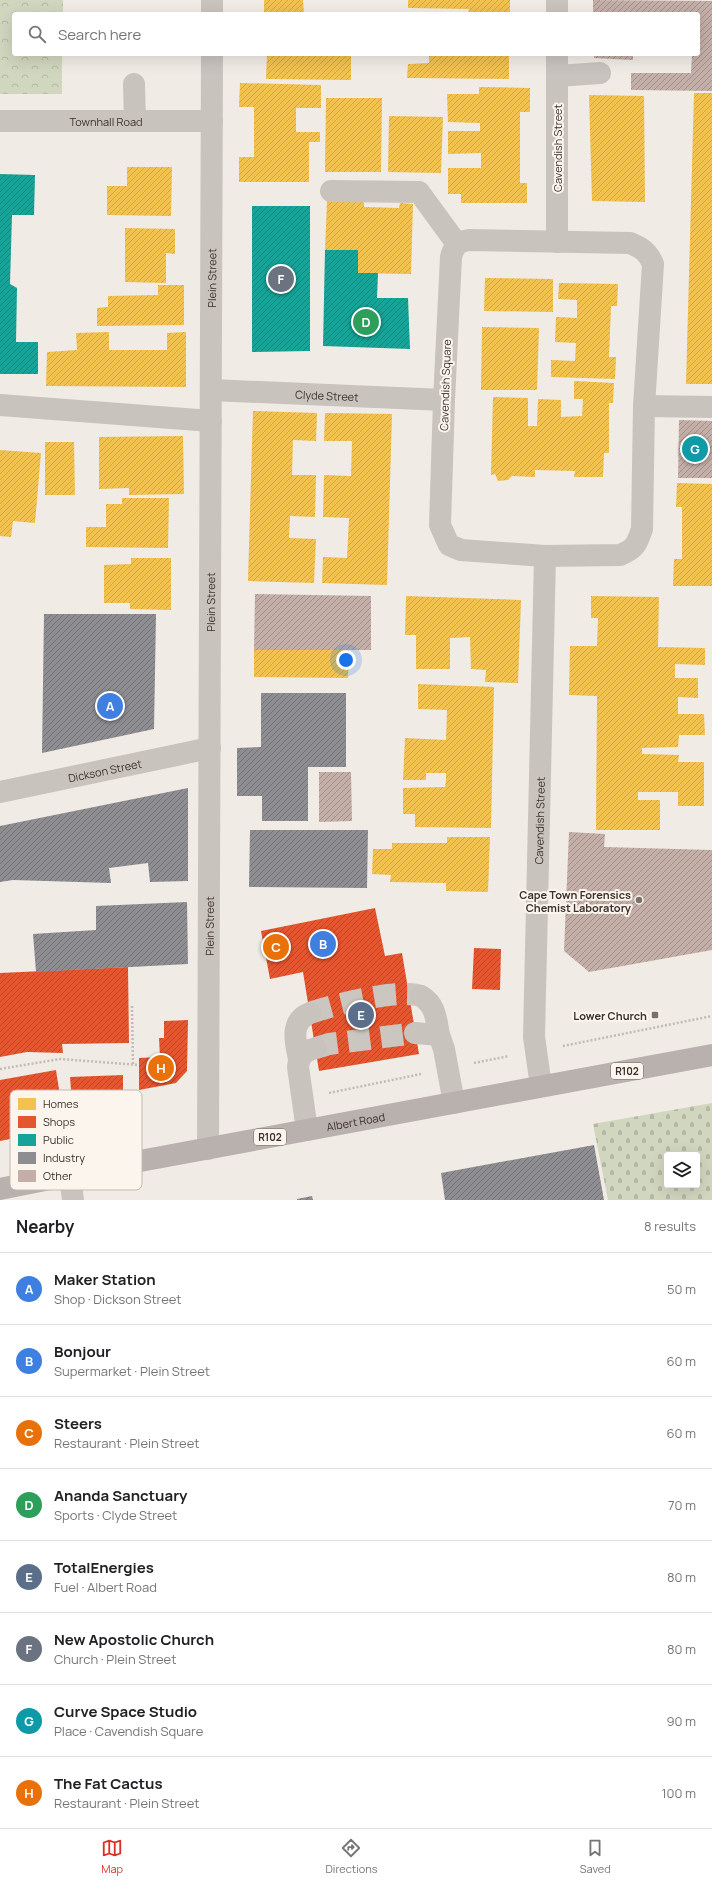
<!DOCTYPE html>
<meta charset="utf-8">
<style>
body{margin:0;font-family:Manrope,sans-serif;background:#f6f6f6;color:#202124}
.controls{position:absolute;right:12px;bottom:12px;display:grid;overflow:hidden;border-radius:4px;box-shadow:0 4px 16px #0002}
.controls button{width:36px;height:36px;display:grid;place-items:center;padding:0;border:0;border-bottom:1px solid #e0e0e0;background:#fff;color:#202124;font:20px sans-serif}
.you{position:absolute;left:346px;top:660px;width:14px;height:14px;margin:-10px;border:3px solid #fff;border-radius:50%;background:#1a73e8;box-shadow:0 0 0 6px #1a73e833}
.badge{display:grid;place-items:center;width:26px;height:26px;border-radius:50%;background:#d93025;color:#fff;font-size:13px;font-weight:700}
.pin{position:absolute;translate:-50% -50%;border:2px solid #fff;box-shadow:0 1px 4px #0006}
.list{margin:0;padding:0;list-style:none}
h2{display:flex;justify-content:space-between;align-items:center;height:52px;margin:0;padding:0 16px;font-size:17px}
h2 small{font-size:13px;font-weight:400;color:#757577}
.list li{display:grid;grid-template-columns:26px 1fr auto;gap:12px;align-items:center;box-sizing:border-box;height:72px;padding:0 16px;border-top:1px solid #e0e0e0}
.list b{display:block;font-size:15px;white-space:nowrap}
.list p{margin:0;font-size:13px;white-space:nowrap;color:#757577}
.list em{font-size:13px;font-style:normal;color:#757577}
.icon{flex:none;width:22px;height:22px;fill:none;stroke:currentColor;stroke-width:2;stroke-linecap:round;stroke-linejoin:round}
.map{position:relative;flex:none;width:712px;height:1200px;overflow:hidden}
.search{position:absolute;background:#fff;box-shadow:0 4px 16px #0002;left:12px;right:12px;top:12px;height:44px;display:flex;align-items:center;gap:10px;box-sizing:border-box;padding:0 14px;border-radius:4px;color:#757577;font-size:15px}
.sheet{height:628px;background:#fff}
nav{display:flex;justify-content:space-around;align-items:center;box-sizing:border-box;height:56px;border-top:1px solid #e0e0e0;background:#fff;font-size:11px;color:#757577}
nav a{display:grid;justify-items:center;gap:2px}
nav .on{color:#d93025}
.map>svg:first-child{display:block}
.cemetery{fill:url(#cemetery-stones);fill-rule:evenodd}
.park{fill:url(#park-crowns)}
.homes{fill:url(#homes-hatch)}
.shops{fill:url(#shops-hatch)}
.public{fill:url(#public-hatch)}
.industry{fill:url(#industry-hatch)}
.building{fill:url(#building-hatch)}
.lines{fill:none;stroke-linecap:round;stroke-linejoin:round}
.minor-tunnel{stroke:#ccc6c0;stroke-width:22;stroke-dasharray:22 11;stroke-linecap:butt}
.path{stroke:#c2bbb6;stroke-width:2.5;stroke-dasharray:2 2;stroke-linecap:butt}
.minor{stroke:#c9c3be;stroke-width:22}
.major{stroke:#b8b1ad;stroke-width:22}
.poi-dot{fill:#7a716c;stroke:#fbf5ee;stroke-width:1.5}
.labels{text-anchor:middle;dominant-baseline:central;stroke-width:4;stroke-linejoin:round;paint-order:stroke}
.shield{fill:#fbf5ee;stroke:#756b66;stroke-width:1}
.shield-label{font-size:10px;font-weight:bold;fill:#3b302b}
.street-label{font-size:11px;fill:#3b302b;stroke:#fbf5ee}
.poi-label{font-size:11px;font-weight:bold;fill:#3b302b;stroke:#fbf5ee;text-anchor:end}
.key{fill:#fbf5ee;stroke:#c1bab4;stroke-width:1}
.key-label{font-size:11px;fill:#3b302b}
</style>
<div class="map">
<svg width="712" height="1200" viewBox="0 0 712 1200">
<defs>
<pattern id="cemetery-stones" width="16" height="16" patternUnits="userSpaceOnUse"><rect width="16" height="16" fill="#d1d6bf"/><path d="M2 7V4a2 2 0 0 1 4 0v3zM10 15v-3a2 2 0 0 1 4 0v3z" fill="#b4b8a4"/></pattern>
<pattern id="park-crowns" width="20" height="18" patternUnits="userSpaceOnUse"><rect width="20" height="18" fill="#d1d6bf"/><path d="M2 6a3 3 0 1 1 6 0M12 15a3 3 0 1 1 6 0" fill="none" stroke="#b4b8a4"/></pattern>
<pattern id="homes-hatch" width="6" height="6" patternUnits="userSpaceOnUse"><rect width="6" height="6" fill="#f2c14e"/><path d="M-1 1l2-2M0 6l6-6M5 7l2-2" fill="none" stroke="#d0a644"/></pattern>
<pattern id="shops-hatch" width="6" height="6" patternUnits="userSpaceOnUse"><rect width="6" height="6" fill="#e4572e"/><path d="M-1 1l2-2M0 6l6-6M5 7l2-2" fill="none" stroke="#ba4827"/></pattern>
<pattern id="public-hatch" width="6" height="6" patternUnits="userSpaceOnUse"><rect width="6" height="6" fill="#17a398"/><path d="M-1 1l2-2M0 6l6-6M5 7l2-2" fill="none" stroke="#16857c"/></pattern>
<pattern id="industry-hatch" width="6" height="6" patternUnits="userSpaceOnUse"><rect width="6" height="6" fill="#8d8d92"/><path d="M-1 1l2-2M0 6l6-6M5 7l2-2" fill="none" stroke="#747477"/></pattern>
<pattern id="building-hatch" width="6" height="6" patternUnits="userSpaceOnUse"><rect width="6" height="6" fill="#c3afa7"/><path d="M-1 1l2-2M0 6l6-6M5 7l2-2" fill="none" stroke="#a08f88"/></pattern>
</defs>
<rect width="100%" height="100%" fill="#f0ebe5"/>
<path class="cemetery" d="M 712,1103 L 712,1200 L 608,1200 L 593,1124 ZM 667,1155 L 697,1155 L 697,1185 L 667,1185 Z"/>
<path class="park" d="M 0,0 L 63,0 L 63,14 L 14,14 L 14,54 L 62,54 L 62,94 L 0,94 Z"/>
<g class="homes">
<path d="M 264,0 L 303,0 L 304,14 L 264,14 Z"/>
<path d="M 408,0 L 510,0 L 510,14 L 468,14 L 469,9 L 408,8 Z"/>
<path d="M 267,54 L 351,54 L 351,80 L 266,79 Z"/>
<path d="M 429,54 L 509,54 L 509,79 L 407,78 L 408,64 L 429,63 Z"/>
<path d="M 240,83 L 321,85 L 321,108 L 296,108 L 296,132 L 320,132 L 320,142 L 309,142 L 309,182 L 239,182 L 239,157 L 254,157 L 254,107 L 239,107 Z"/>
<path d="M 479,87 L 530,88 L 530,112 L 520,112 L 520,183 L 527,183 L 527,203 L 461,203 L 461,194 L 448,194 L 448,168 L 481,168 L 481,153 L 448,154 L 448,131 L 480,131 L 480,123 L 448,122 L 447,94 L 479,94 Z"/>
<path d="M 694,93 L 712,93 L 712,384 L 686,384 Z"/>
<path d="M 589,95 L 644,96 L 645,202 L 592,201 Z"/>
<path d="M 326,98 L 382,98 L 381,172 L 325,172 Z"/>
<path d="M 389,116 L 443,117 L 441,173 L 388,172 Z"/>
<path d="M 127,167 L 172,167 L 171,216 L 107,215 L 107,186 L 127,186 Z"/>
<path d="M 327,201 L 364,202 L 364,207 L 399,208 L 400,203 L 413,204 L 411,274 L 358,273 L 358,250 L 325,250 Z"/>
<path d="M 125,228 L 175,229 L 175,254 L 166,253 L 166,283 L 125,282 Z"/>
<path d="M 485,278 L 553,279 L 553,312 L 484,311 Z"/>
<path d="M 559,283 L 618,284 L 617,306 L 611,306 L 609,357 L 616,357 L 615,379 L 551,377 L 551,360 L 575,361 L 576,343 L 555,342 L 556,317 L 577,318 L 577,300 L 558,299 Z"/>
<path d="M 158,285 L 184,285 L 184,325 L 97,326 L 97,308 L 108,307 L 108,296 L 158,295 Z"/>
<path d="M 482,327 L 539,328 L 537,390 L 481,390 Z"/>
<path d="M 109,332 L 109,350 L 167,350 L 167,333 L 186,332 L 186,387 L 46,386 L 47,352 L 77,350 L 76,333 Z"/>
<path d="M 574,381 L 614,383 L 613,403 L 609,403 L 609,453 L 604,453 L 603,477 L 574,477 L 575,471 L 535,470 L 535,477 L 512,476 L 508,480 L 498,481 L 495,474 L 491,475 L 493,397 L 528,398 L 528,426 L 537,426 L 538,399 L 561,400 L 561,417 L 582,416 L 583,399 L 574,399 Z"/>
<path d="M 253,411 L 317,413 L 316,441 L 293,440 L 292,475 L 316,475 L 315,517 L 290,516 L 289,538 L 316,539 L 314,583 L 248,581 Z"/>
<path d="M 325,413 L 392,414 L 387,585 L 322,583 L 323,557 L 347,558 L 349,518 L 323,517 L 324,475 L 351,476 L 352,441 L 324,441 Z"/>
<path d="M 183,436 L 184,494 L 129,495 L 129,488 L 99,489 L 99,437 Z"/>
<path d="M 45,442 L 74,442 L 75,495 L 45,495 Z"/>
<path d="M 0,450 L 41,453 L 35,523 L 13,521 L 11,537 L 0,536 Z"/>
<path d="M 677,483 L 712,484 L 712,586 L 673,586 L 674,559 L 682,559 L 682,507 L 676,507 Z"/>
<path d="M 122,498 L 169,498 L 168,548 L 86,547 L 86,527 L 106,527 L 106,504 L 122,504 Z"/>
<path d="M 131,558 L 171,558 L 171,610 L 130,609 L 130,603 L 104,603 L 104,565 L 131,564 Z"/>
<path d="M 406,596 L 521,600 L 518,683 L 485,682 L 486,670 L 471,669 L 470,637 L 450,638 L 450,669 L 416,669 L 416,635 L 405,635 Z"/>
<path d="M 591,596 L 659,597 L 658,647 L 705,648 L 705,665 L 675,664 L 675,678 L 698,678 L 698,698 L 678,697 L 678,714 L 704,714 L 705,735 L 679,735 L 678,747 L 642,748 L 642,754 L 679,755 L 678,762 L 704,762 L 704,806 L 678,806 L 678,792 L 638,792 L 638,800 L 660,800 L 660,830 L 596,830 L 597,696 L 569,695 L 570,646 L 597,646 L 598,618 L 591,618 Z"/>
<path d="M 254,650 L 349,650 L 348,678 L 254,677 Z"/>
<path d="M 418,684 L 494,687 L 491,828 L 415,827 L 415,814 L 403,814 L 403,788 L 445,787 L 446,780 L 446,773 L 426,773 L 426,780 L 403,780 L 405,738 L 446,740 L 447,710 L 418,709 Z"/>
<path d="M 447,837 L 490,837 L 488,892 L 446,891 L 446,883 L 390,882 L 391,875 L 372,874 L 373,849 L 392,849 L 392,843 L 447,843 Z"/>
</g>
<g class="shops">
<path d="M 375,908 L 385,956 L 402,953 L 419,1054 L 319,1071 L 303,972 L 270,979 L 261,931 Z"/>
<path d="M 474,948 L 501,949 L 500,990 L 472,989 Z"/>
<path d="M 128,967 L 129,1043 L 62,1044 L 63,1053 L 27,1052 L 0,1057 L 0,973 Z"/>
<path d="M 188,1020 L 187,1071 L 176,1083 L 139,1090 L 139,1058 L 160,1057 L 159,1038 L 164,1038 L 164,1021 Z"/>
<path d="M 56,1070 L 65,1128 L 0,1141 L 0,1080 Z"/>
<path d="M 123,1075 L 123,1116 L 74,1126 L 70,1077 Z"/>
</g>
<g class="public">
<path d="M 0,174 L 35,175 L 34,215 L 12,215 L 10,284 L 17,288 L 16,342 L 38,342 L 38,374 L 0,374 Z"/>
<path d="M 252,206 L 310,206 L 310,351 L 252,352 Z"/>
<path d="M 325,250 L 358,250 L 358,273 L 378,273 L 377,298 L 408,298 L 410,349 L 323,346 Z"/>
</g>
<g class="industry">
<path d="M 44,614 L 156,614 L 154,729 L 42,753 Z"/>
<path d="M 261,693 L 346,693 L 346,767 L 308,767 L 308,821 L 262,821 L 262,796 L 237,796 L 237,748 L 261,747 Z"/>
<path d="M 188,788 L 188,881 L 150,882 L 148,863 L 109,868 L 111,883 L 13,880 L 0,882 L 0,826 Z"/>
<path d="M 250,830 L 368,830 L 367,888 L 249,887 Z"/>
<path d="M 187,902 L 188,964 L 36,972 L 33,934 L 96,930 L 96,906 Z"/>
<path d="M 594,1145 L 604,1200 L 445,1200 L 441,1173 Z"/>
<path d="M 312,1196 L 313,1200 L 297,1200 L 297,1199 Z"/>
</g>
<g class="building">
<path d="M 593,0 L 712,1 L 712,91 L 631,90 L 631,73 L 691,73 L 692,54 L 698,54 L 698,14 L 593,14 Z"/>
<path d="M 594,54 L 633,54 L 633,60 L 594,58 Z"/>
<path d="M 679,420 L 712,421 L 712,478 L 678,478 Z"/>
<path d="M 255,594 L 371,596 L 371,650 L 254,650 Z"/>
<path d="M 319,772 L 351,772 L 352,821 L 319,822 Z"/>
<path d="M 569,832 L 605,834 L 604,847 L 712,850 L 712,950 L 589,972 L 564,951 Z"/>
</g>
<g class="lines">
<g class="minor-tunnel">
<path d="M 310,1013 C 332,1005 400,988 421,996"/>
<path d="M 316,1048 L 329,1044 L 415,1033"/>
</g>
<g class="path">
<path d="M 132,1006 L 133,1065"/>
<path d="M 563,1046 L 712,1016"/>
<path d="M 474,1063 L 509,1056"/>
<path d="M 0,1069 L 60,1059 L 139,1065"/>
<path d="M 329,1093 L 421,1074"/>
</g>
<g class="minor">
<path d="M 212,14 L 212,0"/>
<path d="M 557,14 L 557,0"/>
<path d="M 557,76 L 600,73"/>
<path d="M 134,84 L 135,121"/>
<path id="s1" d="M 0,121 L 212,121"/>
<path d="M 331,191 L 419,192 L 457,244"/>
<path d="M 469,240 L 630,243 C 642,248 648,252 653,264 L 644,406 L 642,529 C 637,544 635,549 620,555 L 545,556 L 461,550 L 449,545 L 440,525 L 444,400 L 451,257 C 454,246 457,242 469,240 Z"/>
<path d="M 557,242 L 557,54"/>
<path id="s2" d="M 211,390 L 444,400"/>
<path d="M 0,405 L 211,421"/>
<path d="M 644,406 L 712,407"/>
<path id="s3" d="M 0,792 L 210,748"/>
<path d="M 421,996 C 436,1005 436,1019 439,1035"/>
<path d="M 415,1033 L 439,1035 L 444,1049 L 454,1103"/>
<path d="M 299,1059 C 295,1041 290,1021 310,1013"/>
<path id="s4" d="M 541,1086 L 534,1037 L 545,556"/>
<path d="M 307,1130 L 298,1067 C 299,1055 305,1051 316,1048"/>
<path id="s5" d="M 208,1149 L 212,54"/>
<path d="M 70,1176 L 73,1200"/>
</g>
<path class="major" id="s6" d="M 0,1189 L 140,1161 L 712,1055"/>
</g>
<g class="poi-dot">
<circle cx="639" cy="900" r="4"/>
<rect x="651" y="1011" width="8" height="8" rx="2"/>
</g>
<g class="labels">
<g class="shield">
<rect x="611" y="1063" width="32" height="16" rx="3"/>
<rect x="254" y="1129" width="32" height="16" rx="3"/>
</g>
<g class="shield-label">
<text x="627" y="1071">R102</text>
<text x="270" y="1137">R102</text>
</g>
<g class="street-label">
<text stroke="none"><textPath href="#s1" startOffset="106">Townhall Road</textPath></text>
<text transform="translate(557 148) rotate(-90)">Cavendish Street</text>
<text stroke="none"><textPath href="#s5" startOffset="871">Plein Street</textPath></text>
<text transform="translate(445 385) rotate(-88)">Cavendish Square</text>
<text stroke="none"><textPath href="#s2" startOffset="116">Clyde Street</textPath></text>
<text stroke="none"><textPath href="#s5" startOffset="547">Plein Street</textPath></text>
<text stroke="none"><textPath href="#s3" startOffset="107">Dickson Street</textPath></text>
<text stroke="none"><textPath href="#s4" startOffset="266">Cavendish Street</textPath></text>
<text stroke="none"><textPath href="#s5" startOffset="223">Plein Street</textPath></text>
<text stroke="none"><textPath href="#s6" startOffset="362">Albert Road</textPath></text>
</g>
<g class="poi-label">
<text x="631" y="894">Cape Town Forensics<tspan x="631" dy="13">Chemist Laboratory</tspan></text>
<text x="647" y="1015">Lower Church</text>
</g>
</g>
<rect x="10" y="1090" width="132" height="100" rx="6" class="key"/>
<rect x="18" y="1098" width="18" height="12" fill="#f2c14e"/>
<rect x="18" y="1116" width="18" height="12" fill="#e4572e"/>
<rect x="18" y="1134" width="18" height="12" fill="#17a398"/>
<rect x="18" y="1152" width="18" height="12" fill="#8d8d92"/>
<rect x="18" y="1170" width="18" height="12" fill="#c3afa7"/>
<g class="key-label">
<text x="43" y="1108">Homes</text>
<text x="43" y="1126">Shops</text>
<text x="43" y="1144">Public</text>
<text x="43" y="1162">Industry</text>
<text x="43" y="1180">Other</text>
</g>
</svg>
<div class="controls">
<button><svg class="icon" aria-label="layers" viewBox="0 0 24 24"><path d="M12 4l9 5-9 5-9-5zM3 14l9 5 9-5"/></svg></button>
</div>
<div class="you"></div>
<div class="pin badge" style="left:110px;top:706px;background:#3f7fe0">A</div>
<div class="pin badge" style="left:323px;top:944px;background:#3f7fe0">B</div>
<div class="pin badge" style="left:276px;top:947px;background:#e8710a">C</div>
<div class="pin badge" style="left:366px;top:322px;background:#2e9e5b">D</div>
<div class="pin badge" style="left:361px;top:1015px;background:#5c6f8a">E</div>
<div class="pin badge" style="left:281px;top:279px;background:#6b7280">F</div>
<div class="pin badge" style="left:695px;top:449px;background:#0f9aa8">G</div>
<div class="pin badge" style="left:161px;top:1068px;background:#e8710a">H</div>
<div class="search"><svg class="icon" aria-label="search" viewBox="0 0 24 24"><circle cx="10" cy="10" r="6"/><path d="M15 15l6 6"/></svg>Search here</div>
</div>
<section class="sheet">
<h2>Nearby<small>8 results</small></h2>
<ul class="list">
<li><span class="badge" style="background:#3f7fe0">A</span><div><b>Maker Station</b><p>Shop · Dickson Street</p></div><em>50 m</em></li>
<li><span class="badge" style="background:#3f7fe0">B</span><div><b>Bonjour</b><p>Supermarket · Plein Street</p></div><em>60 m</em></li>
<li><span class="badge" style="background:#e8710a">C</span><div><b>Steers</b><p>Restaurant · Plein Street</p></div><em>60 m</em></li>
<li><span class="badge" style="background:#2e9e5b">D</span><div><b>Ananda Sanctuary</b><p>Sports · Clyde Street</p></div><em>70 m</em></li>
<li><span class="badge" style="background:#5c6f8a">E</span><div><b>TotalEnergies</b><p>Fuel · Albert Road</p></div><em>80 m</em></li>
<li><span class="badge" style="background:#6b7280">F</span><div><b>New Apostolic Church</b><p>Church · Plein Street</p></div><em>80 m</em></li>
<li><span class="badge" style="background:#0f9aa8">G</span><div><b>Curve Space Studio</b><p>Place · Cavendish Square</p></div><em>90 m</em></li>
<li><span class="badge" style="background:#e8710a">H</span><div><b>The Fat Cactus</b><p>Restaurant · Plein Street</p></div><em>100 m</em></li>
</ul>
</section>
<nav>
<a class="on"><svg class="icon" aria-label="map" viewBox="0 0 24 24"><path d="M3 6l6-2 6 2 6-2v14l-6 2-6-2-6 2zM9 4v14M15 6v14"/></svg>Map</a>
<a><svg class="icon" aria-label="directions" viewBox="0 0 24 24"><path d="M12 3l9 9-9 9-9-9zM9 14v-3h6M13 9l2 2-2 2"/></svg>Directions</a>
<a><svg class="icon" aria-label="saved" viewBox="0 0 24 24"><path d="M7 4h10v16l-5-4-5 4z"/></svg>Saved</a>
</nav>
